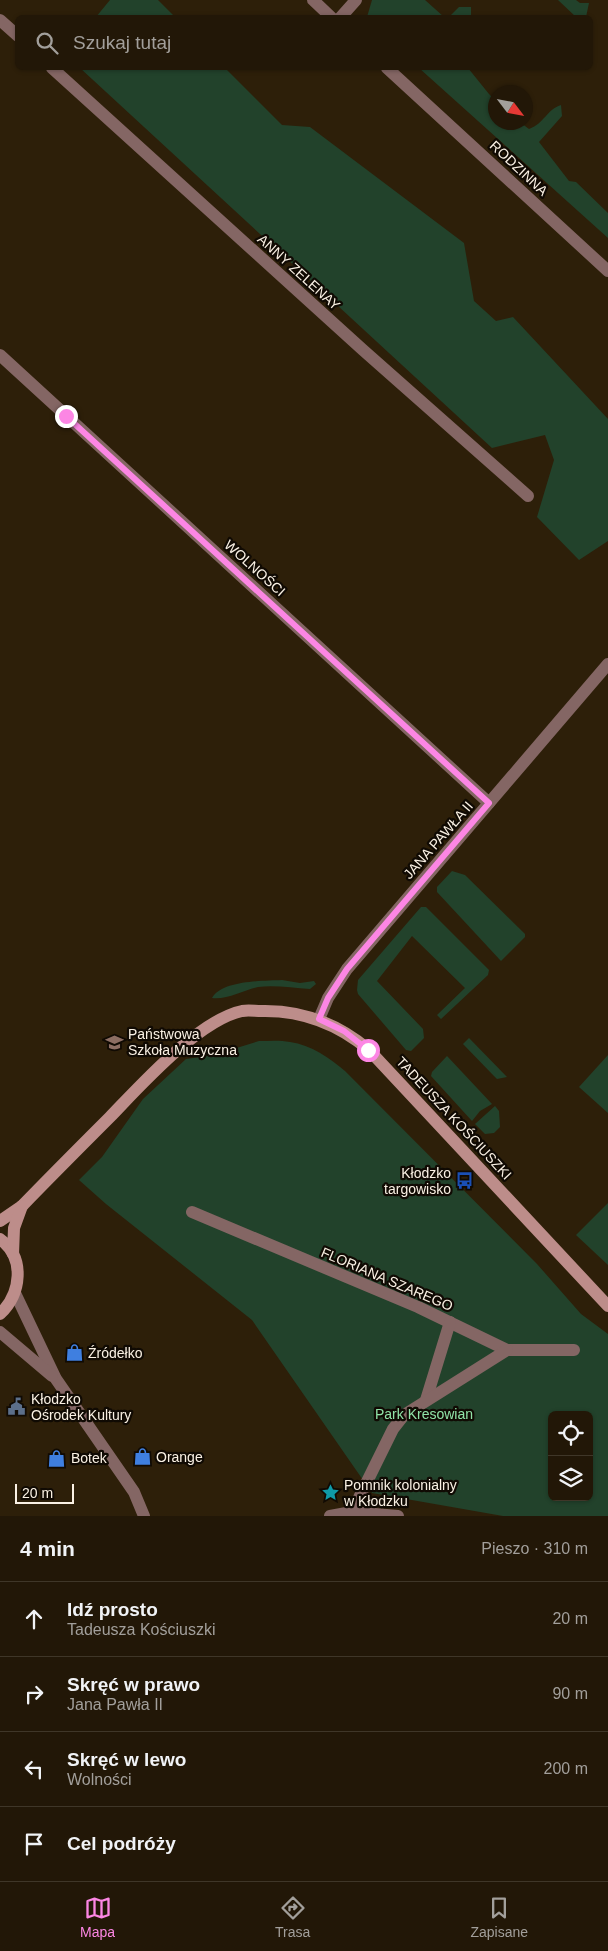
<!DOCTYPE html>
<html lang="pl">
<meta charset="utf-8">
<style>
body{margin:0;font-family:Arial,sans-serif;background:#2e2415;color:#f1f3f6}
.controls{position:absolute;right:15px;bottom:15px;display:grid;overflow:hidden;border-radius:8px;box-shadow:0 1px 4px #0004}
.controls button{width:45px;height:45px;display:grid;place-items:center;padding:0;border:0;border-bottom:1px solid #3f3628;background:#221707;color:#f1f3f6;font:25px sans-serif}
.compass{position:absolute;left:488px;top:85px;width:45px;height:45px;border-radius:50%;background:#221707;box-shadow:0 1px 4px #0004;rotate:122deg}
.scale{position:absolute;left:15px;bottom:12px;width:59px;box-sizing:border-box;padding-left:5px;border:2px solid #faf1e4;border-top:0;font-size:14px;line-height:18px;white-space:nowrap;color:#faf1e4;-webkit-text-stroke:4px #100a03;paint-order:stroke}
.stop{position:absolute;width:15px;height:15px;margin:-11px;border:4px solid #fc86e4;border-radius:50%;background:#fff}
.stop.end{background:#fc86e4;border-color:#fff;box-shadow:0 1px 5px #0008}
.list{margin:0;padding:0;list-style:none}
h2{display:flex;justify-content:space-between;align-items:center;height:65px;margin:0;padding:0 20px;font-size:21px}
h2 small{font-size:16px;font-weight:400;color:#a29f9b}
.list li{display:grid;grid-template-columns:32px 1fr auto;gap:15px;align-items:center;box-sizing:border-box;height:75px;padding:0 20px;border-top:1px solid #3f3628}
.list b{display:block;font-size:19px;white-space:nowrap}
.list p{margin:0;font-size:16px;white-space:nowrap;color:#a29f9b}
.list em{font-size:16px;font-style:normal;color:#a29f9b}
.icon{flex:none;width:28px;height:28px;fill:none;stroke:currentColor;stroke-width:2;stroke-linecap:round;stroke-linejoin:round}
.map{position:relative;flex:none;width:608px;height:1516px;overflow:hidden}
.search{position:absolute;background:#221707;box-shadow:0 1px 4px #0004;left:15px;right:15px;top:15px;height:55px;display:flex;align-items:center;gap:12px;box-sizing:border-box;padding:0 18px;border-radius:8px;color:#a29f9b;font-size:19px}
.sheet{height:365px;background:#221707}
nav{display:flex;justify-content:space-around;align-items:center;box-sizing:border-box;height:70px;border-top:1px solid #3f3628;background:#221707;font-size:14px;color:#a29f9b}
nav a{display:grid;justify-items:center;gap:2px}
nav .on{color:#fc86e4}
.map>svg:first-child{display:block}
.green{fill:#22422b;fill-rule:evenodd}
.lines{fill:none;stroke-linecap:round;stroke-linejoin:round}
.street{stroke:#846664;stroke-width:12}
.secondary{stroke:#bd8d8a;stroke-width:12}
.route{stroke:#fc86e4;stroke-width:6}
.labels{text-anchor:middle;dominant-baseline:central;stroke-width:4.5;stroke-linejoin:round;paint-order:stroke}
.street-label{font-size:14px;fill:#faf1e4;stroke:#100a03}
.poi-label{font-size:14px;fill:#faf1e4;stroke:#100a03;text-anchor:start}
.park-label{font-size:14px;fill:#90e3a7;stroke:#100a03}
</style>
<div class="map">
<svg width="608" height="1516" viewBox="0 0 608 1516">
<rect width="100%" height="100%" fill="#2d1f09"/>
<g class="green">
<path d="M 110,0 L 158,0 L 175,17 L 96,17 Z"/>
<path d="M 372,0 L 425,0 L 444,17 L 367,17 Z"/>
<path d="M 558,0 L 576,0 L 580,3 L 589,3 L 586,17 L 576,17 Z"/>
<path d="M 459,7 L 471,7 L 471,17 L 449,17 Z"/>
<path d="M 80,68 L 225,68 L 282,125 L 310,127 L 464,243 L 474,301 L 496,321 L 513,317 L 608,419 L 608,541 L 579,560 L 537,517 L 554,460 L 545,435 L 492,448 Z"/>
<path d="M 419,68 L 468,68 L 489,94 L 495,100 L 496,122 L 521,123 L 529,129 C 545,123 546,110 561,105 L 562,116 L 539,142 L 569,181 L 576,182 L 608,213 L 608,238 Z"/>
<path d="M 452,871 L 465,875 L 525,934 L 525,937 L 501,961 L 437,892 L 437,887 Z"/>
<path d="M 421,907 L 426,907 L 489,970 L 488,975 L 441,1019 L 437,1015 L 465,988 L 412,936 L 377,981 L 423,1029 L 424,1038 L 411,1051 L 406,1050 L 358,994 L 357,990 L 358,980 Z"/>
<path d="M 282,980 L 300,983 L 314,981 L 316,984 L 310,989 C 293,988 275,985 258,987 C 244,990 227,1000 212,998 C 222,980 264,981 282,980 Z"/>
<path d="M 469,1038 L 507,1077 L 497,1079 L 493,1075 L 463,1044 Z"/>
<path d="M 259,1041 C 269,1041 280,1040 290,1042 C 311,1045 330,1058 345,1071 L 537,1264 L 581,1314 L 608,1334 L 608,1516 L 503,1516 L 372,1493 L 252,1320 L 106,1204 L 79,1180 L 102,1157 L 143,1099 L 186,1059 L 214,1055 ZM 552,1415 L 589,1415 L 589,1497 L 552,1497 Z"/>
<path d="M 608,1055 L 608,1113 L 579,1087 Z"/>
<path d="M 447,1056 L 492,1104 L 480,1111 L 472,1121 L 431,1076 L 432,1072 Z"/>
<path d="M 495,1106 L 499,1111 L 500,1127 L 494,1133 L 485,1134 L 475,1124 Z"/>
<path d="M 608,1203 L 608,1265 L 576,1235 Z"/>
</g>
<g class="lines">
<g class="street">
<path d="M 313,0 L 332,18"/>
<path d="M 340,18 L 356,0"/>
<path d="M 0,20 L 18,36"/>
<path d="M 52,68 L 363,350 L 528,496"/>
<path d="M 387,68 L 608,271"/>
<path d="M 0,355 L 489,803"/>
<path d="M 319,1019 L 328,998 L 347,969 L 608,664"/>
<path d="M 192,1212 L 418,1307 L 507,1350 L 574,1350"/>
<path d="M 15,1293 L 56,1379 L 134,1492 L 144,1516"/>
<path d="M 0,1332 L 52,1376"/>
<path d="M 426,1400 L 450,1322"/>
<path d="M 352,1512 L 393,1429 L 404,1415 L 507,1350"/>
<path d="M 330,1516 L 352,1512 L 398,1516"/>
</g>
<g class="secondary">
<path d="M 0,1221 L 22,1206 C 51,1176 80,1147 110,1117 C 140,1086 199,1020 242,1011 C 248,1010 255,1011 261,1011 C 302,1010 337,1023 369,1050 L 608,1306"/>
<path d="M 0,1239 C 26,1258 21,1294 0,1314"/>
<path d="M 13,1254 L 14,1228 L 22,1206"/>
</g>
</g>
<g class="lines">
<path class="route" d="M 66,416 L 489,803 L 347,969 L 328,998 L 319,1019 L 344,1031 L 368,1050"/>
</g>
<defs>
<symbol id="school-bare" viewBox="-9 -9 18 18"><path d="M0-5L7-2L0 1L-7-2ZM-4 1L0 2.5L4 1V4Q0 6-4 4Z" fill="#8d6e63" stroke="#100a03" stroke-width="2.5" paint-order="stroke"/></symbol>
<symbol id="bus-bare" viewBox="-9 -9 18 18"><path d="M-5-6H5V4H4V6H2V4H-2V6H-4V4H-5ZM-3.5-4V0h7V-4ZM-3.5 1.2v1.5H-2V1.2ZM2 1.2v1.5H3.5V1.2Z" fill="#1a4fb4" stroke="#100a03" stroke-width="2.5" paint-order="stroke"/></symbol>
<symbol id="shop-bare" viewBox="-9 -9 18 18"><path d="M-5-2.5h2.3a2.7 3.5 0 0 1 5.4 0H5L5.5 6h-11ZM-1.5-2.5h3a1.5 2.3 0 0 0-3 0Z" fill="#3f7fe0" stroke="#100a03" stroke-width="2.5" paint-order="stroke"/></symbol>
<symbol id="civic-bare" viewBox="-9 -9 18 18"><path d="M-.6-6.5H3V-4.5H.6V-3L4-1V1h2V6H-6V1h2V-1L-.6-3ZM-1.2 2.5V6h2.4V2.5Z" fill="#5c6f8a" stroke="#100a03" stroke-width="2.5" paint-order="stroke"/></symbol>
<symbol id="sight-bare" viewBox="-9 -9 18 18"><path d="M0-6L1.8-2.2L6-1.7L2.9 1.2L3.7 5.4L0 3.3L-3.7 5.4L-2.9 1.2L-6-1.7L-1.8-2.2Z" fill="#0f9aa8" stroke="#100a03" stroke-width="2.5" paint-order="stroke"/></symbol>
</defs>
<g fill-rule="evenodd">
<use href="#school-bare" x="102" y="1030" width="25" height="25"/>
<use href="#bus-bare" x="452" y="1168" width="25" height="25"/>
<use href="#shop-bare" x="62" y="1340" width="25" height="25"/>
<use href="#civic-bare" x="4" y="1394" width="25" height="25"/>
<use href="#shop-bare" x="130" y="1444" width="25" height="25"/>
<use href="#shop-bare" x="44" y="1446" width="25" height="25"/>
<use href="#sight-bare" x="318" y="1480" width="25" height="25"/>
</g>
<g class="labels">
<g class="street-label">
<text transform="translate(519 168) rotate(43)">RODZINNA</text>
<text transform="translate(299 272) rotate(42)">ANNY ZELENAY</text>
<text transform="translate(255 568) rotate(42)">WOLNOŚCI</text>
<text transform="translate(438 840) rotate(-49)">JANA PAWŁA II</text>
<text transform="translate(454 1118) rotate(47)">TADEUSZA KOŚCIUSZKI</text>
<text transform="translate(387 1279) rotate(23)">FLORIANA SZAREGO</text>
</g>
<g class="poi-label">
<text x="128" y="1034">Państwowa<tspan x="128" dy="16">Szkoła Muzyczna</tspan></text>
<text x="451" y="1173" text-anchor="end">Kłodzko<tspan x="451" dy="16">targowisko</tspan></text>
<text x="88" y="1353">Źródełko</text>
<text x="31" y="1399">Kłodzko<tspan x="31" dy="16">Ośrodek Kultury</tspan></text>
<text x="156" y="1457">Orange</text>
<text x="71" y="1458">Botek</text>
<text x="344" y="1485">Pomnik kolonialny<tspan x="344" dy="16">w Kłodzku</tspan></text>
</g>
<g class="park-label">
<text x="424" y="1414">Park Kresowian</text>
</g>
</g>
</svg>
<div class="controls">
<button><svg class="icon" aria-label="locate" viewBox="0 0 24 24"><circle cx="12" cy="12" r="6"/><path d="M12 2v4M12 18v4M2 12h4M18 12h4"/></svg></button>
<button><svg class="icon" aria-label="layers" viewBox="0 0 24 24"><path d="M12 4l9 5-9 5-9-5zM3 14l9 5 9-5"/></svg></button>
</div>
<svg class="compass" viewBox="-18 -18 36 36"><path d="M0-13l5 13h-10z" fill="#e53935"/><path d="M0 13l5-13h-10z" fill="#a29f9b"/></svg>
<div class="scale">20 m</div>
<div class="stop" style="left:368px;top:1050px"></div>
<div class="stop end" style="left:66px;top:416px"></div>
<div class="search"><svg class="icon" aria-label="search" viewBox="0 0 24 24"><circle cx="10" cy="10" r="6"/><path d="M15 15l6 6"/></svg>Szukaj tutaj</div>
</div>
<section class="sheet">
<h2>4 min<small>Pieszo · 310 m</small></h2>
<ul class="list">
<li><svg class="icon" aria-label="ahead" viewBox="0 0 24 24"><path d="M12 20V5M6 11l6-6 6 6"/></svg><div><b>Idź prosto</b><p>Tadeusza Kościuszki</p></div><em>20 m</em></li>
<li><svg class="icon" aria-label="right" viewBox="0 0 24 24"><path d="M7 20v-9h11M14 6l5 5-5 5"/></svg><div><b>Skręć w prawo</b><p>Jana Pawła II</p></div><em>90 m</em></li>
<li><svg class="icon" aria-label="left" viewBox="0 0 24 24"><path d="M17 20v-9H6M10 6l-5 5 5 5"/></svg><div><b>Skręć w lewo</b><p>Wolności</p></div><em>200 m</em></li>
<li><svg class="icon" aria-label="arrive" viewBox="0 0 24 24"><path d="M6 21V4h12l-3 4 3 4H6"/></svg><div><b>Cel podróży</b></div></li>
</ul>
</section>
<nav>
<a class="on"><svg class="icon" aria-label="map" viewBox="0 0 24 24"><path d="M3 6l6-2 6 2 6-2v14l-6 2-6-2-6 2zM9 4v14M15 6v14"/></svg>Mapa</a>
<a><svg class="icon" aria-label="directions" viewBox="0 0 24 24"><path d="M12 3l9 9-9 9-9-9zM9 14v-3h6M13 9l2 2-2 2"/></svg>Trasa</a>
<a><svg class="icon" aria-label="saved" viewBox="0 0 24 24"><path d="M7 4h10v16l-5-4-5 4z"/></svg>Zapisane</a>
</nav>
